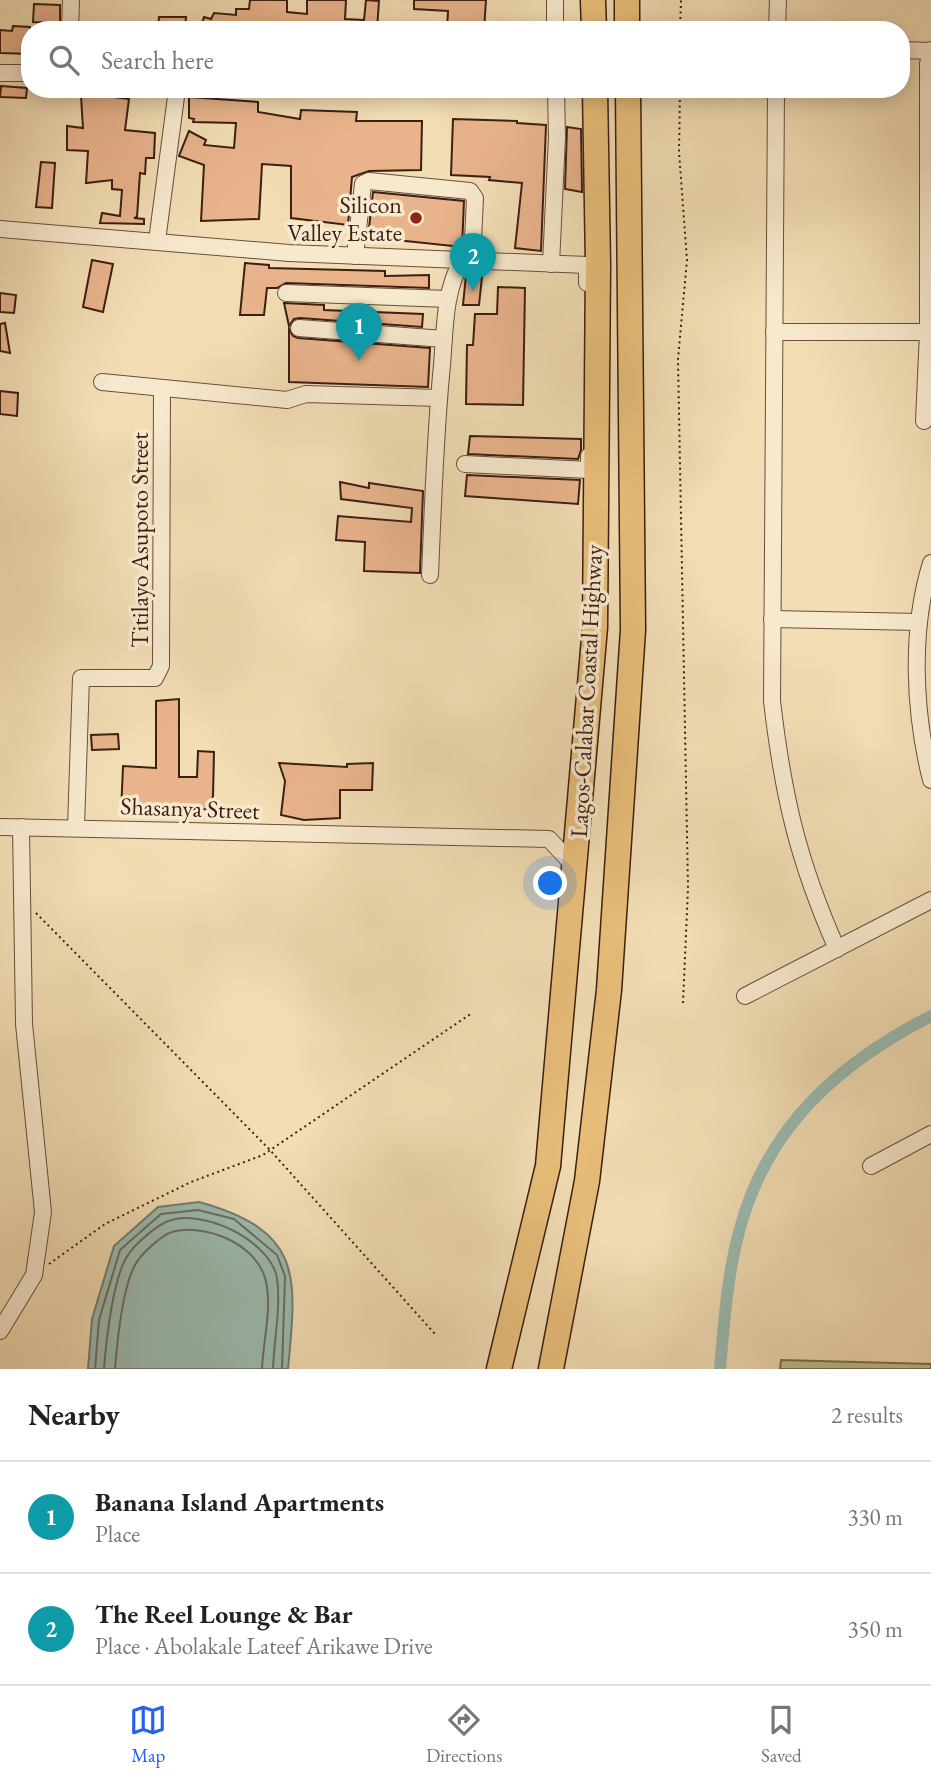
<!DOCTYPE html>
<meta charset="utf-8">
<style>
body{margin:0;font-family:"EB Garamond",serif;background:#f2f2f2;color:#222}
.you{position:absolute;left:551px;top:884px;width:24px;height:24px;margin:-18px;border:5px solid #fff;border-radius:50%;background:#1a73e8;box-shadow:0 0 0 10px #1a73e833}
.badge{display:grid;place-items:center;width:46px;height:46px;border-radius:50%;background:#2563eb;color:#fff;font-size:23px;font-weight:700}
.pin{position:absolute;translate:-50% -58px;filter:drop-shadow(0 2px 4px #0008)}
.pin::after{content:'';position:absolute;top:37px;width:24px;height:21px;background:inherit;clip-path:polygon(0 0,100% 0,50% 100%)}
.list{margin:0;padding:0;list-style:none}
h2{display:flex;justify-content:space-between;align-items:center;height:91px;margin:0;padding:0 28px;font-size:30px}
h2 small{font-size:23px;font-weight:400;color:#767676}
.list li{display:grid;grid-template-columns:46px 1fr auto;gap:21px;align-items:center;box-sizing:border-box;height:112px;padding:0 28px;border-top:2px solid #e0e0e0}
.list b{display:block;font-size:26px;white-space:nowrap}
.list p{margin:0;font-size:23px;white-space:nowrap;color:#767676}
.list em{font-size:23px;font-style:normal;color:#767676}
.icon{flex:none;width:38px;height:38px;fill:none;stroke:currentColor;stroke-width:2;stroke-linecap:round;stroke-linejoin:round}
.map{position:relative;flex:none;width:931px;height:1369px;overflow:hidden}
.search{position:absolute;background:#fff;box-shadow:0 4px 18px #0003;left:21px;right:21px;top:21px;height:77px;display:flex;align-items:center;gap:18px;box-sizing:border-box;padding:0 24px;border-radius:28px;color:#767676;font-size:26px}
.sheet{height:315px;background:#fff}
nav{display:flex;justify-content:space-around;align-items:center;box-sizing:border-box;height:98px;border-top:2px solid #e0e0e0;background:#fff;font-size:19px;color:#767676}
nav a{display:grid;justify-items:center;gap:4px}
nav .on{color:#2563eb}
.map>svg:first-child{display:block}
.green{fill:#bdc08b;stroke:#7c6f4f;stroke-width:2}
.water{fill:#9bbbb1;stroke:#757c72;stroke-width:2}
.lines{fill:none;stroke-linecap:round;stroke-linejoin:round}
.shore{stroke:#6c6c62;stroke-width:2}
.canal{stroke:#9bbbb1;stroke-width:12}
.building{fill:#e9b48c;stroke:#3c1e13;stroke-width:2}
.minor-casing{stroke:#6a4e3b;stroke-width:18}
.highway-casing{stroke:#3c1e13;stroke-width:27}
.path{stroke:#3c1e13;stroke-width:2;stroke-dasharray:2 3.5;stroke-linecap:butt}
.minor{stroke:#f7e9ce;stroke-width:16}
.highway{stroke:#e9be7a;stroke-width:24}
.poi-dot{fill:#8f2418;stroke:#f7e9ce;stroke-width:2.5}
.labels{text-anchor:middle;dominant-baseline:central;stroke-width:7;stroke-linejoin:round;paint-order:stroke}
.poi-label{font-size:24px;fill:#3c1e13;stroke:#f7e9ce;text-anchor:end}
.street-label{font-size:24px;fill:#3c1e13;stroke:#f7e9ce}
</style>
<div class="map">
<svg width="931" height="1369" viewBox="0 0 931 1369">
<rect width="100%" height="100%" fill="#f2ddb4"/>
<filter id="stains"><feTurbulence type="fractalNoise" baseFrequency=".00286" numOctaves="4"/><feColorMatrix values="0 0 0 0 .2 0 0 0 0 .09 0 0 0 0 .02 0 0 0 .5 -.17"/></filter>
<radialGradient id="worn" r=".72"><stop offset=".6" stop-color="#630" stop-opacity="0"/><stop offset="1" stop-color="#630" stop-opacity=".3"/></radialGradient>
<path class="green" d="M 781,1360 L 931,1364 L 931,1369 L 780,1369 Z"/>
<path class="water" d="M 199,1202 C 303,1231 297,1275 288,1369 L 88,1369 L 92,1319 L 114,1246 L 158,1207 Z"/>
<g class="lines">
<g class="shore">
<path d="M 95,1369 L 99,1320 L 120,1250 L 161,1214 L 198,1210 L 234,1219 L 277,1255 L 285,1276 L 282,1369"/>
<path d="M 104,1369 C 106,1342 113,1276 128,1255 C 134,1245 154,1228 164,1223 C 199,1205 270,1240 277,1278 C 281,1308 274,1340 273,1369"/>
<path d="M 115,1369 C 117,1344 123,1278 139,1259 C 145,1251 162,1235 172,1232 C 204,1223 255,1243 265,1278 C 273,1305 263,1341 262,1369"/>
</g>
<path class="canal" d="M 720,1369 C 724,1323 727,1277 739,1232 C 766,1127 839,1063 931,1016"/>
</g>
<g class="building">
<path d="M 250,0 L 287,0 L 287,12 L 307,14 L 307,0 L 346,0 L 345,19 L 364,20 L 366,0 L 379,1 L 377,30 L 219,26 L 218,30 L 211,30 L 201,26 L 204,17 L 211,19 L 214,13 L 236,15 L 236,9 L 249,9 Z"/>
<path d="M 414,0 L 486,0 L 484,30 L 447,30 L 448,11 L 414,9 Z"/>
<path d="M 34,4 L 60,5 L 60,30 L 54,30 L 54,23 L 33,22 Z"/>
<path d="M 159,17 L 186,17 L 185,30 L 158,30 Z"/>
<path d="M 13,26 L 30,27 L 30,54 L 0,53 L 0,30 L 12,31 Z"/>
<path d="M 1,86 L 27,88 L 26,98 L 0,97 Z"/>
<path d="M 90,94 L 129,99 L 125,130 L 155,133 L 154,158 L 146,158 L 145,174 L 140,173 L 137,217 L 134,218 L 144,219 L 144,224 L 100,223 L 102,213 L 120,216 L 122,190 L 112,189 L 112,180 L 86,183 L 88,151 L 67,150 L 67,126 L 83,128 L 81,96 Z"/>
<path d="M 189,97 L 258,102 L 258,112 L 300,119 L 301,110 L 357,112 L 356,121 L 422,121 L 421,170 L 369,171 L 352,177 L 348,225 L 291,218 L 291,166 L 262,164 L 259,219 L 201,221 L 204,165 L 179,156 L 189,131 L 206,140 L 204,145 L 234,148 L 236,123 L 193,122 L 194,119 L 189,118 Z"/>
<path d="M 453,119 L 517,121 L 517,123 L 546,125 L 541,251 L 515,248 L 522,183 L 489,180 L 490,177 L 451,175 Z"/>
<path d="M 567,127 L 581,129 L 582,192 L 565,189 Z"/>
<path d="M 41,162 L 55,163 L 52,208 L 36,207 Z"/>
<path d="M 373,192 L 464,201 L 462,247 L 368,237 Z"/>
<path d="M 92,260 L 113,264 L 103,312 L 83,307 Z"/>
<path d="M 245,263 L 269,265 L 269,268 L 385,271 L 385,276 L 429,275 L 429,288 L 286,283 L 277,288 L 267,288 L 264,315 L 240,315 Z"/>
<path d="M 466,275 L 482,277 L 479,305 L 463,305 Z"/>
<path d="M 498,287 L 525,288 L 523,405 L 466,404 L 467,345 L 473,345 L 475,314 L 497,314 Z"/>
<path d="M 0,293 L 16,295 L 14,313 L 0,312 Z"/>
<path d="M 284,303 L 324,305 L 324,310 L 423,314 L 422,327 L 300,318 L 294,319 L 289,326 Z"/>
<path d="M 5,323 L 10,353 L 0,351 L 0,324 Z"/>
<path d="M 289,329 L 293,336 L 298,338 L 430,348 L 428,387 L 289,382 Z"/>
<path d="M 0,391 L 18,393 L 17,416 L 0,414 Z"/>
<path d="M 470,436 L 581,439 L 581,450 L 578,459 L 468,454 Z"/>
<path d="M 467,475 L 580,480 L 578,504 L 465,496 Z"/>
<path d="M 340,482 L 369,488 L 369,483 L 423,491 L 420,573 L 364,571 L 365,542 L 336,540 L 338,516 L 411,522 L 412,508 L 341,499 Z"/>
<path d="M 179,699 L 179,777 L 197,777 L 198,751 L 214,752 L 213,796 L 208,809 L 121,813 L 123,766 L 156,768 L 156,701 Z"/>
<path d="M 118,734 L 119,749 L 92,750 L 91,735 Z"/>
<path d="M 279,763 L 347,767 L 347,764 L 373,763 L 372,790 L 340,790 L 340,818 L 304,820 L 281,815 L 285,781 Z"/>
</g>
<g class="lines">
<defs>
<g id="minor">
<path d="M 555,0 L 555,30"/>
<path d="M 70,30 L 71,0"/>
<path d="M 777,30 L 778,0"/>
<path d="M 901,50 L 930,51"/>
<path d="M 0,73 L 30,73"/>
<path d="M 776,89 L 772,701 C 783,796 798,861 837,949"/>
<path d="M 0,229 L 289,253 L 587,265 L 587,283"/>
<path d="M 157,241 L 177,89"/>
<path d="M 355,256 L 363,184 L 369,181 L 470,191 L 475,198 L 472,261"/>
<path d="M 551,264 L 557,137 L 556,89"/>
<path d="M 286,293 L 448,299"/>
<path d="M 299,328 L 444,339"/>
<path d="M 774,332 L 928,332 L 931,335"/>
<path d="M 102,382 L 287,400 L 306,394 L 439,398"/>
<path d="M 924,421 L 928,332 L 928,64 L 931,50"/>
<path d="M 465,464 L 589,470 L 589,456"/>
<path d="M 931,563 C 910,631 914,712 931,780"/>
<path d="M 430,575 C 433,505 435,435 442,365 C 445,329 444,292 462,260"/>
<path d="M 772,619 L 919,622"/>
<path d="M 0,827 L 549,839 L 575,867"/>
<path d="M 76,827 L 81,678 L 155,678 L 161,666 L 162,388"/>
<path d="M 745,996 L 931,900"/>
<path d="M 871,1166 L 931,1134"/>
<path d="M 0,1331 L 34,1275 L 43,1212 L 24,1024 L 21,827"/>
</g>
<g id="highway">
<path d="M 593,0 L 594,30"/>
<path d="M 627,0 L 627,30"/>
<path d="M 499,1369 L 548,1166 L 595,627 L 598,265 L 595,89"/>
<path d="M 551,1369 L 587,1181 L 609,990 L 633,630 L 628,89"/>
</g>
</defs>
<use href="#minor" class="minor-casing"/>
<use href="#highway" class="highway-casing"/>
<g class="path">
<path d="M 680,30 L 681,0"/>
<path d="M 680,89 L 679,152 L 687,260 L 678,359 L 688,888 L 683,1003"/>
<path d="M 36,913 L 270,1150 L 435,1334"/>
<path d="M 49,1264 L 105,1224 L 191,1182 L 263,1155 L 472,1013"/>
</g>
<use href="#minor" class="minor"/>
<use href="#highway" class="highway"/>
</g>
<circle class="poi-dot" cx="416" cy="218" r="7"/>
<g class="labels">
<g class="poi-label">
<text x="402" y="204">Silicon<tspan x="402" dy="28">Valley Estate</tspan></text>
</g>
<g class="street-label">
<text transform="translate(139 540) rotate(-90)">Titilayo Asupoto Street</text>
<text transform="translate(586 691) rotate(-87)">Lagos-Calabar Coastal Highway</text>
<text transform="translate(190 808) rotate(2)">Shasanya Street</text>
</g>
</g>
<rect width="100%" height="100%" filter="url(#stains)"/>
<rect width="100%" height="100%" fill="url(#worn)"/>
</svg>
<div class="you"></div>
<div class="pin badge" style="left:359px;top:361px;background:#0f9aa8">1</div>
<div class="pin badge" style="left:473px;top:291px;background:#0f9aa8">2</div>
<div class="search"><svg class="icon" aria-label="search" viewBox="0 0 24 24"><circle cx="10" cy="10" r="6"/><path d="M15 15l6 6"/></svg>Search here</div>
</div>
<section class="sheet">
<h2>Nearby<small>2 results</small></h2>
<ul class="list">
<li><span class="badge" style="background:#0f9aa8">1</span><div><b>Banana Island Apartments</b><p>Place</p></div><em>330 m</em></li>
<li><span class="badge" style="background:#0f9aa8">2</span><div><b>The Reel Lounge &amp; Bar</b><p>Place · Abolakale Lateef Arikawe Drive</p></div><em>350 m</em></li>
</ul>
</section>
<nav>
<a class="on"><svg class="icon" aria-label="map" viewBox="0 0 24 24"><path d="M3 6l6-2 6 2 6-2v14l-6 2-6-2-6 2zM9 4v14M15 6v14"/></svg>Map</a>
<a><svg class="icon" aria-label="directions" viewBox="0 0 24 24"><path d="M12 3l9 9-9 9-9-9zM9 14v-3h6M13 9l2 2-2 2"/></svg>Directions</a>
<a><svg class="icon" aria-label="saved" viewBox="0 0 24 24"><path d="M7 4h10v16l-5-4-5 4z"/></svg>Saved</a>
</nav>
